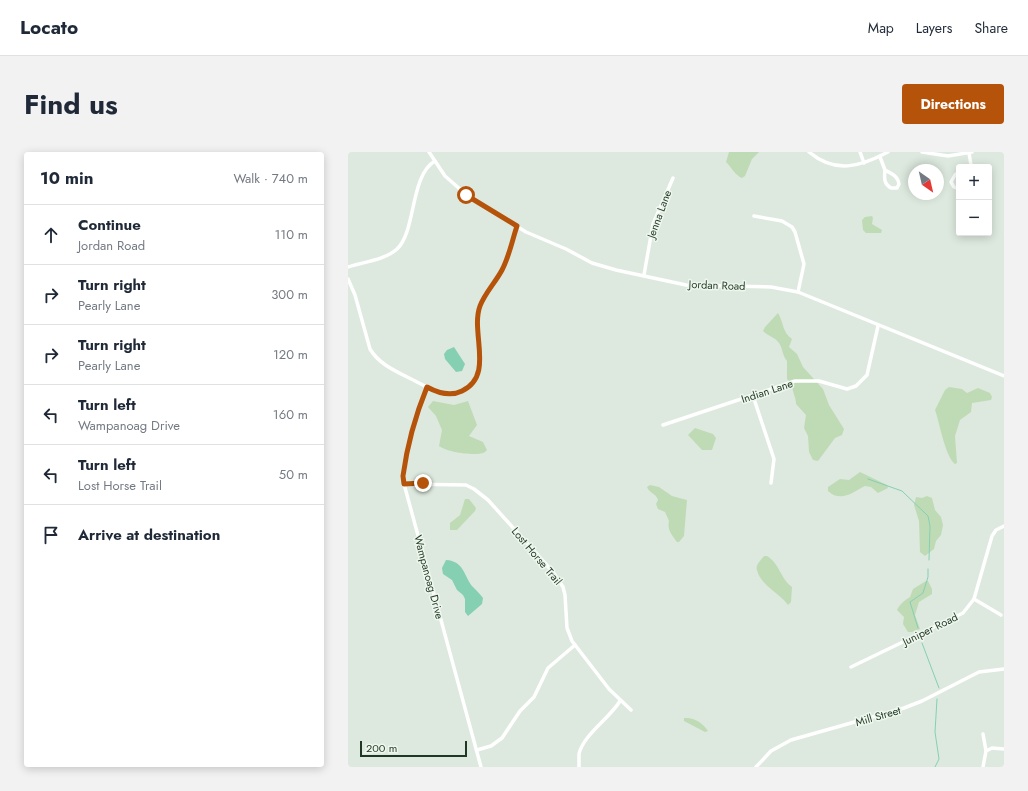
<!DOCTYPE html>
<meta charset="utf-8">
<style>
body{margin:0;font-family:Jost,sans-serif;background:#f2f2f3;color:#1f2937}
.controls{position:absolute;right:12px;top:12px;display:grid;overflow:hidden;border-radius:4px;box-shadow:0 2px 10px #0003}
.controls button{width:36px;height:36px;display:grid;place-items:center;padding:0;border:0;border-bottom:1px solid #e0e1e3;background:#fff;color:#1f2937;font:20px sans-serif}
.compass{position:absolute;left:560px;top:12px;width:36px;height:36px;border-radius:50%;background:#fff;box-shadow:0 2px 10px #0003;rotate:146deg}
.scale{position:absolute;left:12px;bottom:10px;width:107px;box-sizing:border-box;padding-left:4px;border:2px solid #1f3824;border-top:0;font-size:11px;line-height:14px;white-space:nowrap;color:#1f3824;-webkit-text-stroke:3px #eef6ed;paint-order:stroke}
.stop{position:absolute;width:12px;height:12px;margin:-9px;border:3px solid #b45309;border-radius:50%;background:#fff}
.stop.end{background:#b45309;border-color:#fff;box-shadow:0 1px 4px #0008}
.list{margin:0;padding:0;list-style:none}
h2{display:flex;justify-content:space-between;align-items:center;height:52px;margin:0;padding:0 16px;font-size:17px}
h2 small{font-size:13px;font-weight:400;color:#747a83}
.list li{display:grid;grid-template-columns:26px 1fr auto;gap:12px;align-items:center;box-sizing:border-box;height:60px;padding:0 16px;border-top:1px solid #e0e1e3}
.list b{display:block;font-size:15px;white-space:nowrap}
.list p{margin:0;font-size:13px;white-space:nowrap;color:#747a83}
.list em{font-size:13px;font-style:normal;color:#747a83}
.icon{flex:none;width:22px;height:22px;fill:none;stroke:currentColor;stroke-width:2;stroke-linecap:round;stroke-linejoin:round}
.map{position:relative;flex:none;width:656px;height:615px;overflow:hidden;border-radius:4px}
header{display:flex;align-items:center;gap:24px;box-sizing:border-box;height:56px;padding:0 20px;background:#fff;border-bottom:1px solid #e0e1e3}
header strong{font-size:19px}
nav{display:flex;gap:22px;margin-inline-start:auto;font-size:14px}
.intro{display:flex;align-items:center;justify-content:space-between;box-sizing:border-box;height:96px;padding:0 24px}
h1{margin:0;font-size:28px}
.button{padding:10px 18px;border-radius:4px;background:#b45309;color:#fff;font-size:14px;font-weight:700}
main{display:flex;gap:24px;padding:0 24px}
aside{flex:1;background:#fff;border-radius:4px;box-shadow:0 2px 10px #0003}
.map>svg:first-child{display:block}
.green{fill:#bfdbb6}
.water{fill:#85cfb3}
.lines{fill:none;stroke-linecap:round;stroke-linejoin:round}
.stream{stroke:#85cfb3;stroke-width:1}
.minor{stroke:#fff;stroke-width:3.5}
.route{stroke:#b45309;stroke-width:5}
.labels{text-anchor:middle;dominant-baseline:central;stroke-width:3;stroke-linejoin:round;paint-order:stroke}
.street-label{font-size:11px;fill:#1f3824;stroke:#eef6ed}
</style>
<header>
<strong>Locato</strong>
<nav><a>Map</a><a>Layers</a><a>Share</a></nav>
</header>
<div class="intro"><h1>Find us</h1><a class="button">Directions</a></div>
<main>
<aside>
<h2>10 min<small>Walk · 740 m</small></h2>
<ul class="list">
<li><svg class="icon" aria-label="ahead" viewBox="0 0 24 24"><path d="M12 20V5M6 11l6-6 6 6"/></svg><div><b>Continue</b><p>Jordan Road</p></div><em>110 m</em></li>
<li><svg class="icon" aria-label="right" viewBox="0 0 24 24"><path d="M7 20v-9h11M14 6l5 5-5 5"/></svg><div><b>Turn right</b><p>Pearly Lane</p></div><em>300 m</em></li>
<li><svg class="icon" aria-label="right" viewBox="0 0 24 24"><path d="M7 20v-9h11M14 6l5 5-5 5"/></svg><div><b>Turn right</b><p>Pearly Lane</p></div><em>120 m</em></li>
<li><svg class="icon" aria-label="left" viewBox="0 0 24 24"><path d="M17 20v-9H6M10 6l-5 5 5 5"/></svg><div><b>Turn left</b><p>Wampanoag Drive</p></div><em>160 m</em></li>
<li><svg class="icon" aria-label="left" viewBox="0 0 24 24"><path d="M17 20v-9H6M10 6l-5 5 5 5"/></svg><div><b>Turn left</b><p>Lost Horse Trail</p></div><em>50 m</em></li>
<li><svg class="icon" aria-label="arrive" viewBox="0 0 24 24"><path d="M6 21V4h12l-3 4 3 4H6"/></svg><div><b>Arrive at destination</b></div></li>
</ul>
</aside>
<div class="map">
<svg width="656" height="615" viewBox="0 0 656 615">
<rect width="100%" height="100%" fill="#dde9de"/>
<g class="green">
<path d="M 381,0 L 411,0 L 404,7 L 397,24 L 394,26 C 388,24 383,15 378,10 Z"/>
<path d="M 524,64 L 525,66 L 524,72 L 534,78 L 533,81 L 518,81 L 515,78 L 514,68 L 517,65 Z"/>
<path d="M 430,161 C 436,171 434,180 444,187 L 441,195 L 449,202 L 455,215 L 475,237 L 481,253 L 496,277 L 494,283 L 487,286 L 470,309 L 465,308 L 461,300 L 460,284 L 456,276 L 458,263 L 448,252 C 448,245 444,240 444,232 L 439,227 L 439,209 C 434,203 435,197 431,191 C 427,185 420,184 415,179 L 417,175 Z"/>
<path d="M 601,235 L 614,237 L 619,241 L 630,236 L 642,241 L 644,245 L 643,248 L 624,251 L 623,260 L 612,268 L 607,284 L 609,311 L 607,312 C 597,304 592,272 587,258 L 597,238 Z"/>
<path d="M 85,249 L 106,253 L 120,249 L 129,273 L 121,284 L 135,290 L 139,298 L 137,300 C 130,305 98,300 91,294 L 94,278 L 88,264 L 80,255 Z"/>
<path d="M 347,276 L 365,282 L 368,286 L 364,298 L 354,298 L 340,283 Z"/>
<path d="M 512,320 L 539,333 L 540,336 L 530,341 L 523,335 L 517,334 C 505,340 493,351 480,339 L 480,335 L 492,327 L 501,328 Z"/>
<path d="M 302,333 L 311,335 L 324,344 L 339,348 L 336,384 L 331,390 L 329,390 C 324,383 319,378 321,369 L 317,360 L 310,357 L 308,352 L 310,348 C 308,341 301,341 299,335 Z"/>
<path d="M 579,344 L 584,346 L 587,358 L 593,365 L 595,373 L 593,383 L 588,389 L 586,397 L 577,404 L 572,400 L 571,369 L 566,353 L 568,345 L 574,346 Z"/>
<path d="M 117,347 L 121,347 L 128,356 L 127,359 L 109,378 L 102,378 L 102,371 L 112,363 Z"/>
<path d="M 416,404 L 419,404 C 432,412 432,426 444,435 L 443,450 L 440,453 C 432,441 412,433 409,418 C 407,413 413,408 416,404 Z"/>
<path d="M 578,429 L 580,429 L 584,437 L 584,442 L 571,450 L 567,463 L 572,477 L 564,480 L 560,480 L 555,472 L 556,465 L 549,458 C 551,453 557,448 562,445 L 565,437 Z"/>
<path d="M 336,566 C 346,565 355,571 360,579 L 357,580 L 336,569 Z"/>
</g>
<g class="water">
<path d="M 106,195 L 117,212 L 114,219 L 108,220 L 97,207 L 96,202 L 99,198 Z"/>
<path d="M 98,408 C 116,409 116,424 124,434 C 128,438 132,442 135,446 L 134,452 L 120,464 L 117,460 L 117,447 L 115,443 L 109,438 L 104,428 L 95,422 L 94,416 Z"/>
</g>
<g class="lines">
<g class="stream">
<path d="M 520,327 L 554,339 L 580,364 L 582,374 L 581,408"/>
<path d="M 570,476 L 562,450 L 575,441 L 580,425 L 580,417"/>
<path d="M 574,491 L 591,536"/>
<path d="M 587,615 L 591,607 L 587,580 L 589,547"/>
</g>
<g class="minor">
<path d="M 81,0 L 97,24 L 122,46 L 178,80 L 218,97 L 244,111 L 268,118 L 338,133 L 423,135 L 450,140 L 656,224"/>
<path d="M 461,0 C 487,22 512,15 540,0"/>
<path d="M 512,0 L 516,11"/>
<path d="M 574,0 L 600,4 L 624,0"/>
<path d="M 621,1 L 623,13"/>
<path d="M 532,5 L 537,18 C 544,22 550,24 551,32 L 549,36 L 543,36 C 536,32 536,26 537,18"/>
<path d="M 611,20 L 607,23 L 603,30 L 606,35 L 611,37"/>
<path d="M 406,64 L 434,69 L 444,75 L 447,80 L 456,112 L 450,140"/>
<path d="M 0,115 C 15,110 37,108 49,97 C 68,80 62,23 87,9"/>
<path d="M 296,123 L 305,72 L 325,26"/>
<path d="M 0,127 L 7,143 L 22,197 C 32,214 52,221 69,230 C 84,238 101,248 117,237 C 146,218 121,181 132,154 C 137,140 148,129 155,115 C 162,103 165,88 169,74"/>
<path d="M 79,235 C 69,260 55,306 56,332 L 133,615"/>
<path d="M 405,244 L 426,307 L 423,331"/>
<path d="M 315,273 L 447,229 L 471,229 L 499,237 L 508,234 L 519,223 L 530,174"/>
<path d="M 56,332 L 118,333 L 126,337 L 140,348 L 205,420 L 215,435 L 217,443 L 219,476 L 224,489 L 261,537 L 283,558"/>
<path d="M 626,447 L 653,463"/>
<path d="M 503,515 L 615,461 L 626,447 L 644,384 L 648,378 L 656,374"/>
<path d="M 129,598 L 143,594 L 154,586 L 172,559 L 186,545 L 200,516 L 227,493"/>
<path d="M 638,599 L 644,596 L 656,597"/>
<path d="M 231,615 C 231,611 231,606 231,602 C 235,583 262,566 272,549"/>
<path d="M 408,615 L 423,599 L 443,588 L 556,556 L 574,549 L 631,520 L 656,517"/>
<path d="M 635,615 L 638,599 L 635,582"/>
</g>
</g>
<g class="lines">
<path class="route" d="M 75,331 L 56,332 L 55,324 C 59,294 68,262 79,235 C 90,241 102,245 114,239 C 147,223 122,181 132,154 C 137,141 147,131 154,118 C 161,105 164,89 169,74 L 118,43"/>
</g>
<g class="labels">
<g class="street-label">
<text transform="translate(311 62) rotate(-70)">Jenna Lane</text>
<text transform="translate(369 133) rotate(2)">Jordan Road</text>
<text transform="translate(419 239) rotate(-18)">Indian Lane</text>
<text transform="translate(189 404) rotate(50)">Lost Horse Trail</text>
<text transform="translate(81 425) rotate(75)">Wampanoag Drive</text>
<text transform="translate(582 477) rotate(-26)">Juniper Road</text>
<text transform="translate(530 564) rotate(-16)">Mill Street</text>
</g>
</g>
</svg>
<div class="controls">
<button>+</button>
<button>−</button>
</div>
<svg class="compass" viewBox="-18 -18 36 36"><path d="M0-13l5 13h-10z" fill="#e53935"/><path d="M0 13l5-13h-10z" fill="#747a83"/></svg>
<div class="scale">200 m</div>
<div class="stop" style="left:118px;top:43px"></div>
<div class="stop end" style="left:75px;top:331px"></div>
</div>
</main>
